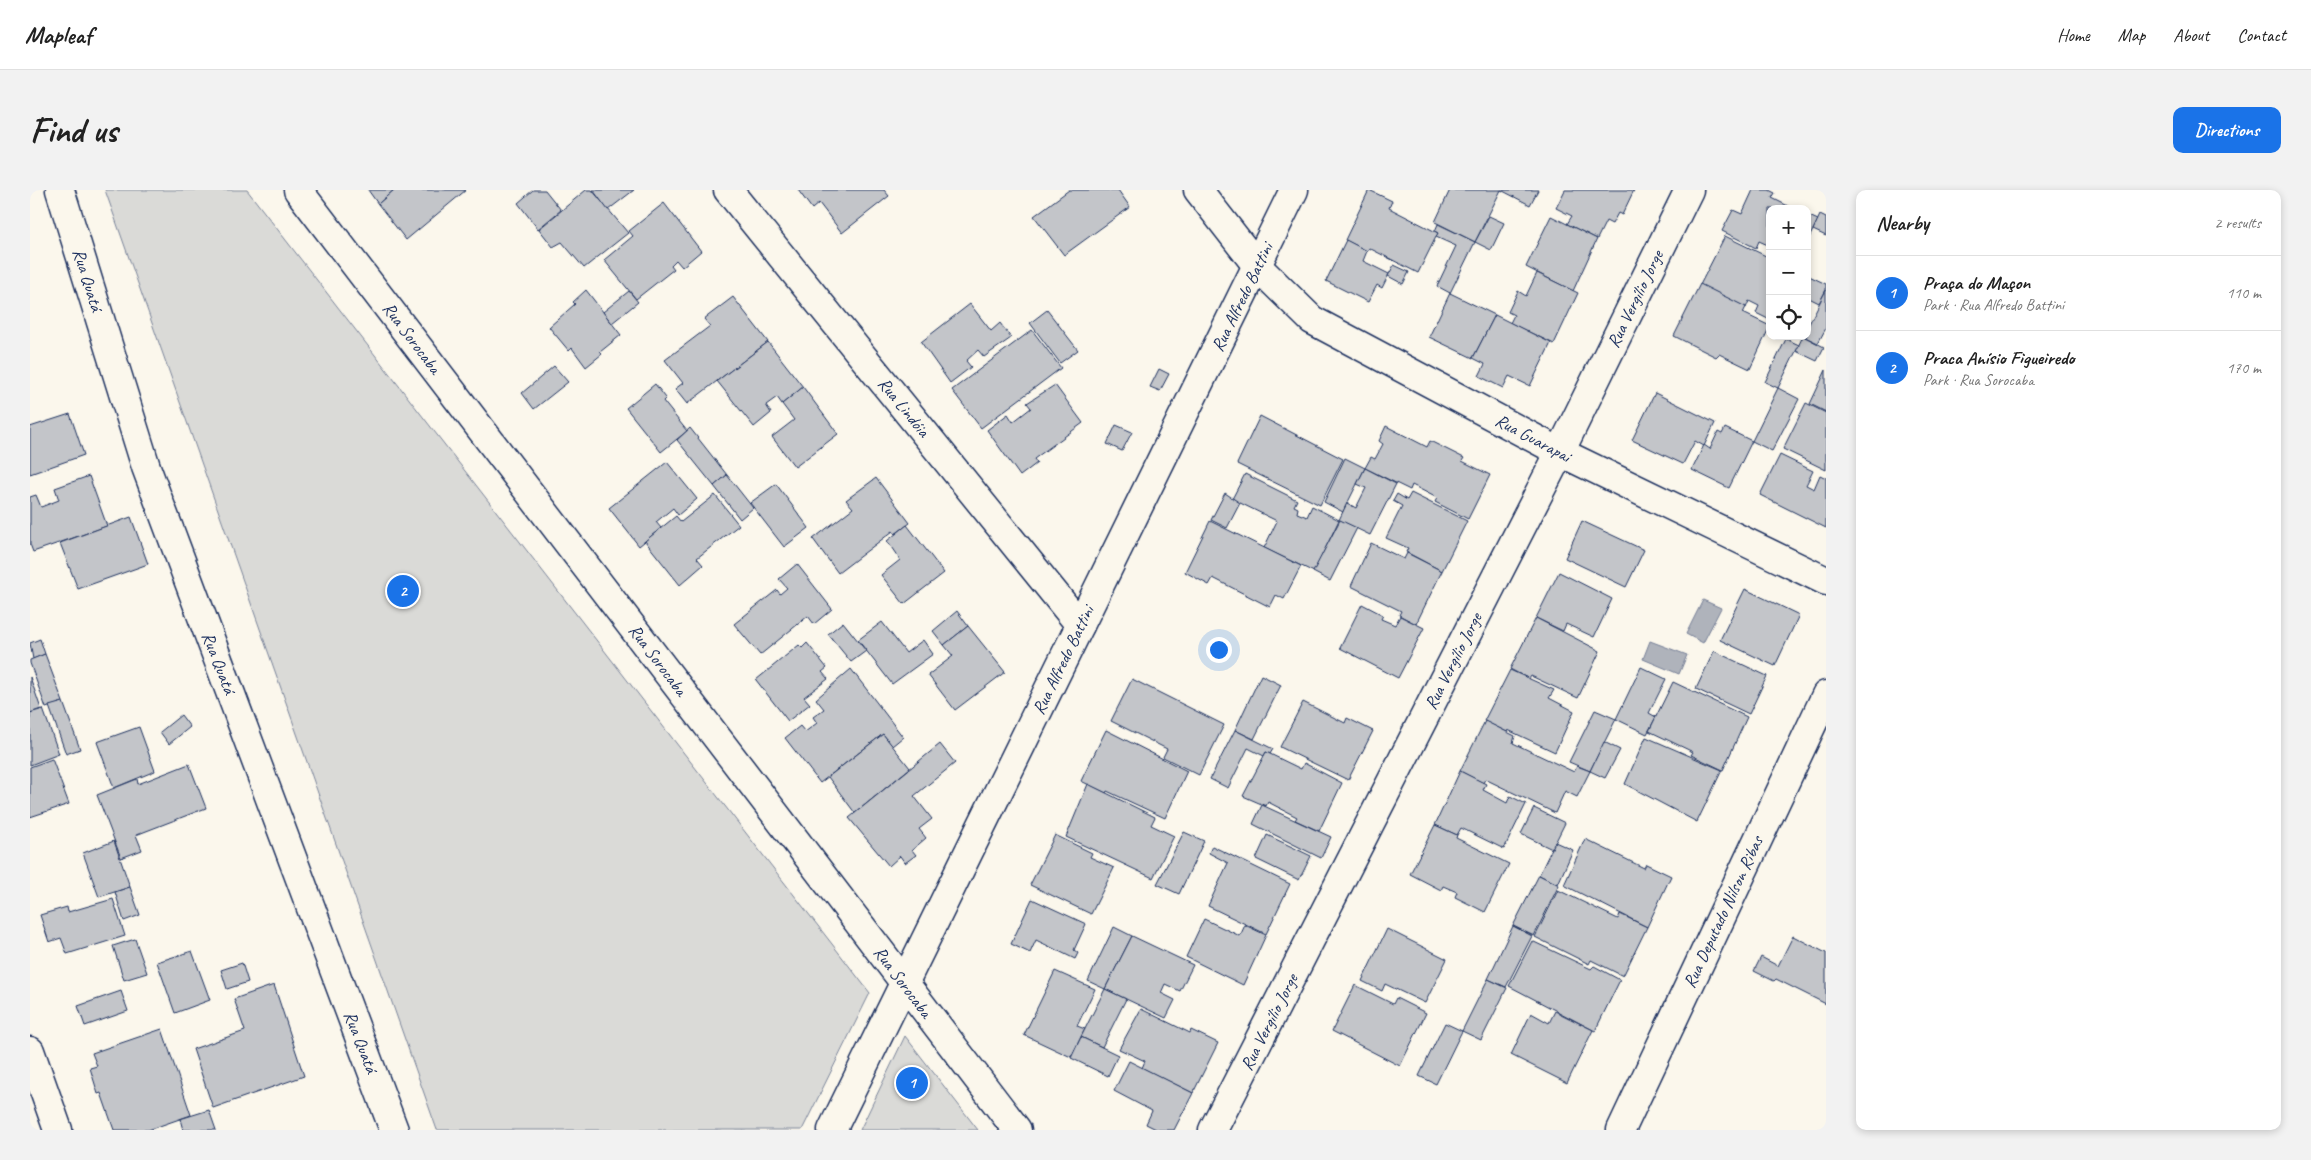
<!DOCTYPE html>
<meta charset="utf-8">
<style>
body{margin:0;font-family:Caveat,sans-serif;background:#f2f2f2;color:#222}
.controls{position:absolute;right:15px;top:15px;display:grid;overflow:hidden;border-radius:10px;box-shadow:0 2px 8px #0003}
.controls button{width:45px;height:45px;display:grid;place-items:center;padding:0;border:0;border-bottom:1px solid #e0e0e0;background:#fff;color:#222;font:25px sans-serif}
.you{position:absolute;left:1188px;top:459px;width:18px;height:18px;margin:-12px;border:4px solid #fff;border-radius:50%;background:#1a73e8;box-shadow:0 0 0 8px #1a73e833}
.badge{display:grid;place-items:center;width:32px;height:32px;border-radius:50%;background:#1a73e8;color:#fff;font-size:16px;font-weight:700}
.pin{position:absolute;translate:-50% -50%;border:2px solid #fff;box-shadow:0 1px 5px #0006}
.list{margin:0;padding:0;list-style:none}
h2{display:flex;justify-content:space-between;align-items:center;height:65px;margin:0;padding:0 20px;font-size:21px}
h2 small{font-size:16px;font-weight:400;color:#767676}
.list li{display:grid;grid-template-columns:32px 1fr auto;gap:15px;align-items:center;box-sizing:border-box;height:75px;padding:0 20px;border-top:1px solid #e0e0e0}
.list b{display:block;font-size:19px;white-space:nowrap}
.list p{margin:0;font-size:16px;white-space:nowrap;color:#767676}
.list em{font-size:16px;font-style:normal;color:#767676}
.icon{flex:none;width:28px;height:28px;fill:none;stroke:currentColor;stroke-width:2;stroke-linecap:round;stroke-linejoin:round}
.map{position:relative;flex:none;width:1796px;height:940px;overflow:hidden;border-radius:10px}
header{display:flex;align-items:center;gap:30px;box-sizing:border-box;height:70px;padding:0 25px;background:#fff;border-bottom:1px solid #e0e0e0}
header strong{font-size:24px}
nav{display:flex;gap:28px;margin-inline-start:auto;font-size:18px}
.intro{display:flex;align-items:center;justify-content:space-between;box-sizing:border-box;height:120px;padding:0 30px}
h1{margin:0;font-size:35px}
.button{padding:12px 22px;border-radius:10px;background:#1a73e8;color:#fff;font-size:18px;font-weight:700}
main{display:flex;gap:30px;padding:0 30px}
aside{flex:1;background:#fff;border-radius:10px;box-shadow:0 2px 8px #0003}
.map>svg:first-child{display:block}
.green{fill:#dadad7;stroke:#7a849a}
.water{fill:#afb3bb;stroke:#747e96}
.building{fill:#c3c5c9;stroke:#1b2f5e}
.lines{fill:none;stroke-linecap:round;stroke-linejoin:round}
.street-casing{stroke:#1b2f5e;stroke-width:31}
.street{stroke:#fbf7ec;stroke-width:28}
.labels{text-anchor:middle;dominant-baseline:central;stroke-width:4;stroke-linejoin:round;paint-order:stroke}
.street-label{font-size:18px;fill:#1b2f5e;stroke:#fbf7ec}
</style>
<header>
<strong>Mapleaf</strong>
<nav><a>Home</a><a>Map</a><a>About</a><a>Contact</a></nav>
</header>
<div class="intro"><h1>Find us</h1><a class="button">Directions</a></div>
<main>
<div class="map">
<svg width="1796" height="940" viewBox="0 0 1796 940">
<rect width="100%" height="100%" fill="#fbf7ec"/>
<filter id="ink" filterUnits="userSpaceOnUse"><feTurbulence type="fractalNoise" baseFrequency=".02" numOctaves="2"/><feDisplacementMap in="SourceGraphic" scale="10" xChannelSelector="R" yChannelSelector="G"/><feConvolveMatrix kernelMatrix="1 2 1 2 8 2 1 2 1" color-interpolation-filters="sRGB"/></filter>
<g filter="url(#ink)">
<g class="green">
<path d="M 75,0 L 217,0 L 840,803 L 772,940 L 407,940 Z"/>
<path d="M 875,846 L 948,940 L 830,940 Z"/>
</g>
<g class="water">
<path d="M 1673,410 L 1691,418 L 1673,453 L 1656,444 Z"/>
<path d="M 1620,451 L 1657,465 L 1649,484 L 1613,469 Z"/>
</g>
<g class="building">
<path d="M 338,0 L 364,0 L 348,14 Z"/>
<path d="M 364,0 L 436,0 L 376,50 L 348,14 Z"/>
<path d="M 503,0 L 515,0 L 531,20 L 508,39 L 488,13 Z"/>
<path d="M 556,0 L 562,0 L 598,43 L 554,78 L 532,52 L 523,57 L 509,39 Z"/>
<path d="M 563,0 L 604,0 L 578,20 Z"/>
<path d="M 768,0 L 854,0 L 859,6 L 812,43 L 789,13 L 782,19 Z"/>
<path d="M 1039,0 L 1088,0 L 1100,17 L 1034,65 L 1004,26 Z"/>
<path d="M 1339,0 L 1362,11 L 1359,18 L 1408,43 L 1388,83 L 1339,58 L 1337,61 L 1315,50 Z"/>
<path d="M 1420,0 L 1471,0 L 1445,52 L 1405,32 Z"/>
<path d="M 1471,0 L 1508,0 L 1500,15 Z"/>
<path d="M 1535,0 L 1604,0 L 1592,25 L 1588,23 L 1582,34 L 1576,31 L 1567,49 L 1537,34 L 1542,26 L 1526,18 Z"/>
<path d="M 1723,0 L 1739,0 L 1745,3 L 1742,8 L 1764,19 L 1740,19 L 1740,56 L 1729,51 L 1726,58 L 1692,41 L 1703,20 L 1712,24 Z"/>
<path d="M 634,13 L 671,61 L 652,77 L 646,70 L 641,75 L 644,79 L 606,109 L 574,70 L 603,46 L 599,41 Z"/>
<path d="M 1777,25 L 1788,30 L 1777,52 Z"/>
<path d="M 1790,25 L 1796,28 L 1796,46 L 1783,40 Z"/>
<path d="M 1459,26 L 1474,33 L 1461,60 L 1445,52 Z"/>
<path d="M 1521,26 L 1567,49 L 1543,101 L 1496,77 Z"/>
<path d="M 1408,34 L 1445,52 L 1420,103 L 1407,96 L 1426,56 L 1406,47 L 1408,43 L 1405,41 Z"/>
<path d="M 1695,46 L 1740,68 L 1740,130 L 1726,123 L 1729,116 L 1719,111 L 1716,118 L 1670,95 Z"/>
<path d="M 1316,50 L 1337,61 L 1333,71 L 1359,84 L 1352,98 L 1347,95 L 1338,112 L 1296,91 Z"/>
<path d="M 1364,75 L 1379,82 L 1373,94 L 1358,86 Z"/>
<path d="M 1507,83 L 1548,103 L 1524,154 L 1480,133 L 1484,125 L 1478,122 L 1488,101 L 1496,106 Z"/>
<path d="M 1777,85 L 1796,94 L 1796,100 L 1789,113 L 1777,107 Z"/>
<path d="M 1670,94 L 1716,117 L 1713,123 L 1740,136 L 1720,179 L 1689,164 L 1686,167 L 1644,146 Z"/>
<path d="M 556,100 L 591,145 L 570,162 L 572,164 L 556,177 L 542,158 L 539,161 L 519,137 L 545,114 L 543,112 Z"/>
<path d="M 1796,100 L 1796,138 L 1788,153 L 1773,146 L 1777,146 L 1777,138 Z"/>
<path d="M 599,101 L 608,112 L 582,133 L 573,122 Z"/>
<path d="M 1420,103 L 1465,125 L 1443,168 L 1399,147 Z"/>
<path d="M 703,107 L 738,152 L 657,214 L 645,199 L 653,193 L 635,170 L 680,136 L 674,129 Z"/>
<path d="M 940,114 L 961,141 L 970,133 L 981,148 L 954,167 L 948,160 L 936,171 L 941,177 L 920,193 L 891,152 Z"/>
<path d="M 1017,120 L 1048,160 L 1030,173 L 1000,133 Z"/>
<path d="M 1465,125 L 1521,153 L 1500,196 L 1479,186 L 1473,198 L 1449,186 L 1455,174 L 1443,168 Z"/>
<path d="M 1002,140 L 1031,178 L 951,238 L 922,200 Z"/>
<path d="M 1773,146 L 1794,157 L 1787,171 L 1766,161 Z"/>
<path d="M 1756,149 L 1769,155 L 1748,198 L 1735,192 Z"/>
<path d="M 738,152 L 773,197 L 752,214 L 747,207 L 736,215 L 741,223 L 724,237 L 687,191 Z"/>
<path d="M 524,176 L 538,192 L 504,219 L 492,203 Z"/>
<path d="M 1129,179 L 1139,184 L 1130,201 L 1120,197 Z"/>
<path d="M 1796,180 L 1796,222 L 1780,214 Z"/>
<path d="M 625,194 L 636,208 L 633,211 L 657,241 L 631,262 L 596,218 Z"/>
<path d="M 1025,195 L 1053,233 L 1004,269 L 1007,273 L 990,286 L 957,240 L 978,224 L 983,232 L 1001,218 L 997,213 Z"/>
<path d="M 773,197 L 808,244 L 765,277 L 742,247 L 764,230 L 752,214 Z"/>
<path d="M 1748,198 L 1769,209 L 1742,261 L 1722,251 Z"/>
<path d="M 1625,203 L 1685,233 L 1674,256 L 1665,251 L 1653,274 L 1602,250 Z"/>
<path d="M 1776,213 L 1796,223 L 1796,280 L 1753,259 Z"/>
<path d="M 40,224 L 54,265 L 0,284 L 0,237 Z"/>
<path d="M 1230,226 L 1313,269 L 1290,315 L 1207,274 Z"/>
<path d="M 1086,235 L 1102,242 L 1092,261 L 1077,254 Z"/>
<path d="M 1356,236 L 1397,257 L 1400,251 L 1434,268 L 1432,271 L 1460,285 L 1438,329 L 1405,312 L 1407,308 L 1382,295 L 1380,300 L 1335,278 L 1341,267 L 1345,269 L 1353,254 L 1349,251 Z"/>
<path d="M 660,238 L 697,285 L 684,296 L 647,250 Z"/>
<path d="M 1695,238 L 1722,251 L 1699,298 L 1662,280 L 1674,255 L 1680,259 L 1688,242 L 1692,244 Z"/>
<path d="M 1750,265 L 1783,281 L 1776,295 L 1784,299 L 1790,285 L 1796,288 L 1796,338 L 1730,305 Z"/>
<path d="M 1315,268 L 1335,278 L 1313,322 L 1294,312 Z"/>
<path d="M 637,272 L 667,309 L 648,325 L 643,318 L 626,332 L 631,338 L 609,356 L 579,318 Z"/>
<path d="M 1335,278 L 1366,294 L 1340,345 L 1309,330 L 1317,313 L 1326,318 L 1336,298 L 1327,294 Z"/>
<path d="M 1215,284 L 1267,310 L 1264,316 L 1268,318 L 1267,323 L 1277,327 L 1282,316 L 1309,330 L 1284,382 L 1234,358 L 1247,331 L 1202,309 Z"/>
<path d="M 697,285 L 723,318 L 710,329 L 684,296 Z"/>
<path d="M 59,286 L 77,336 L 3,362 L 0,354 L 0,307 L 6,305 L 11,317 L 29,310 L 25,298 Z"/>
<path d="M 846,288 L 880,333 L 865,344 L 863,341 L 808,383 L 783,349 L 823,318 L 816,310 Z"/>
<path d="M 746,294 L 779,338 L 754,357 L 720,313 Z"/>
<path d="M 1195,303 L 1210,313 L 1197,338 L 1181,330 Z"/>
<path d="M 1381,303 L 1437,331 L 1412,381 L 1376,362 L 1378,358 L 1356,348 L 1372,316 L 1363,311 L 1367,304 L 1377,310 Z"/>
<path d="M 685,305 L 709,335 L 667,368 L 673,375 L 650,395 L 615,351 L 646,326 L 651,332 Z"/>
<path d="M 101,327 L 118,374 L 48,399 L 30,353 Z"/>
<path d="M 1310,330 L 1327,338 L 1300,391 L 1283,382 Z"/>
<path d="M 1180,331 L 1271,376 L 1254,409 L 1246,405 L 1240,417 L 1183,388 L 1179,395 L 1155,382 Z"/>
<path d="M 1552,331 L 1614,360 L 1596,397 L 1535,368 Z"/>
<path d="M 877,335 L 914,383 L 874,414 L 851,385 L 870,370 L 857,351 Z"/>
<path d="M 1341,353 L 1374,369 L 1377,363 L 1412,381 L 1386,434 L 1369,425 L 1371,421 L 1321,396 Z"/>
<path d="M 767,374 L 802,419 L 784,434 L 778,426 L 730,465 L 704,434 L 747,400 L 750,404 L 757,398 L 749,389 Z"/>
<path d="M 1529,382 L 1582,409 L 1564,447 L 1536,434 L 1533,441 L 1506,428 Z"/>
<path d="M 1715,399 L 1769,425 L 1745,476 L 1690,450 Z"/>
<path d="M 1332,414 L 1353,425 L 1351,429 L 1365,435 L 1370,426 L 1394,438 L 1368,488 L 1310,458 Z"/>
<path d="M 927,421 L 938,436 L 914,455 L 903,441 Z"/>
<path d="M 1506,428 L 1570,461 L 1548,508 L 1501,486 L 1499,489 L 1480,479 Z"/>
<path d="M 813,432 L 836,461 L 821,472 L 798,444 Z"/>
<path d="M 852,432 L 876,463 L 893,450 L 903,464 L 862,494 L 828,450 Z"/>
<path d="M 938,436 L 975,482 L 925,520 L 898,485 L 923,466 L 914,455 Z"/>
<path d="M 10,449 L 15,464 L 3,469 L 0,453 Z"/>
<path d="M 777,453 L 797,478 L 792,482 L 798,489 L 774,507 L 780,514 L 758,531 L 726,490 L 769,455 L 772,458 Z"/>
<path d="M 1684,461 L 1737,486 L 1719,524 L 1666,499 Z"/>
<path d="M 15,464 L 33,512 L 16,518 L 0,473 L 0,470 Z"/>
<path d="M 1611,477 L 1636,489 L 1619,523 L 1626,527 L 1617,544 L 1586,529 Z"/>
<path d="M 821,479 L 873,547 L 862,556 L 853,544 L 790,593 L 755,548 L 770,536 L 775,542 L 787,533 L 783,527 L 794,519 L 786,509 Z"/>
<path d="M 1480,480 L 1524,500 L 1519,508 L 1544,521 L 1525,562 L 1478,540 L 1477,542 L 1454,531 Z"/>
<path d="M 1231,485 L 1251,495 L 1224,549 L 1205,540 Z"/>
<path d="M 0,487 L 11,519 L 0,523 Z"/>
<path d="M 1102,489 L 1194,535 L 1169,585 L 1133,567 L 1137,559 L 1081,531 Z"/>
<path d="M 1643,492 L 1717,527 L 1693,580 L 1661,565 L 1663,562 L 1619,541 Z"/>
<path d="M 33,512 L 50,559 L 36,564 L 19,516 Z"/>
<path d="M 1273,512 L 1315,533 L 1317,528 L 1343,541 L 1318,590 L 1250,557 Z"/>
<path d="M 13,519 L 29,564 L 0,575 L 0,523 Z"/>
<path d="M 1565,520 L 1586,529 L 1560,581 L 1539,572 Z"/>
<path d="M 151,525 L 160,537 L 139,554 L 130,542 Z"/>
<path d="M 1455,531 L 1485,546 L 1483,553 L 1544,582 L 1547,576 L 1560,581 L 1547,607 L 1535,601 L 1525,623 L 1455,589 L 1453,593 L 1430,581 Z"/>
<path d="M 109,537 L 125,581 L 84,598 L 67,552 Z"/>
<path d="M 1076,540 L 1157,581 L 1135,628 L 1077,601 L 1076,603 L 1051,591 Z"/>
<path d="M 1205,540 L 1243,559 L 1240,564 L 1236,562 L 1234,566 L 1218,558 L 1198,598 L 1180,589 Z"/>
<path d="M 853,544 L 880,578 L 825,623 L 798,587 Z"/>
<path d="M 1616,547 L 1692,580 L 1667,632 L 1595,594 Z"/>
<path d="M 1574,552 L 1590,560 L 1575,588 L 1560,581 Z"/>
<path d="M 910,554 L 925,573 L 884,606 L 902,629 L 889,639 L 896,648 L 882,660 L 886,665 L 875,673 L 870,666 L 859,676 L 819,628 Z"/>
<path d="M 1236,562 L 1271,579 L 1274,573 L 1312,593 L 1289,641 L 1265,630 L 1267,627 L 1238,612 L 1236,616 L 1213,606 Z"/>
<path d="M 22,569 L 39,614 L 0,627 L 0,577 Z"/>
<path d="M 159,574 L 176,618 L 106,645 L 112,660 L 91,668 L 67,605 L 107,589 L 108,594 Z"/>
<path d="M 1430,581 L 1456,594 L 1453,600 L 1477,613 L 1480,606 L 1496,614 L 1474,659 L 1431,638 L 1427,645 L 1405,635 Z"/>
<path d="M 1058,594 L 1125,627 L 1121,635 L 1144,646 L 1123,688 L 1036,647 Z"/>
<path d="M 1232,615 L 1301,647 L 1291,668 L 1223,634 Z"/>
<path d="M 1504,618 L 1535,633 L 1522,659 L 1491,644 Z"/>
<path d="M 1405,635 L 1427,645 L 1426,648 L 1479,674 L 1455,722 L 1425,707 L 1427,702 L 1413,696 L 1411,700 L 1380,684 Z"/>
<path d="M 1154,642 L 1174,651 L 1149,704 L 1127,694 Z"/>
<path d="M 1025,645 L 1062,663 L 1060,667 L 1084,678 L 1061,724 L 1000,695 Z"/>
<path d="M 1237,645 L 1281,666 L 1269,690 L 1226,669 Z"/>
<path d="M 1555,649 L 1614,678 L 1616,674 L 1641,686 L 1617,737 L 1534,695 Z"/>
<path d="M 84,651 L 100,697 L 69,707 L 53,663 Z"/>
<path d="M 1525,652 L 1543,660 L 1528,694 L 1509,685 Z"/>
<path d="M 1182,656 L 1260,694 L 1236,744 L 1178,716 L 1198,673 L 1179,663 Z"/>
<path d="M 1509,685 L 1529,695 L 1504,746 L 1483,736 Z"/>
<path d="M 100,697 L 110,725 L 94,731 L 85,702 Z"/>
<path d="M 1528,700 L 1588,729 L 1590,724 L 1617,737 L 1593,786 L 1561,770 L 1559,774 L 1505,747 Z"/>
<path d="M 83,709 L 95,746 L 37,764 L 31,748 L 19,752 L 10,725 L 37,717 L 38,722 Z"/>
<path d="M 1002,709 L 1056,734 L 1044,760 L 1048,763 L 1045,769 L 1006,750 L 1000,763 L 981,754 Z"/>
<path d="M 1174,729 L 1210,746 L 1215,735 L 1236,745 L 1213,795 L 1156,767 Z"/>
<path d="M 1483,736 L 1502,746 L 1476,797 L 1458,789 Z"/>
<path d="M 1084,737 L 1102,746 L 1075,799 L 1058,791 Z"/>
<path d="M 1357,739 L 1417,769 L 1395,813 L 1355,794 L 1352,801 L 1332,791 Z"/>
<path d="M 1102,746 L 1163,775 L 1150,801 L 1135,794 L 1131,803 L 1145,810 L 1136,828 L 1075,799 Z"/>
<path d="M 1763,746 L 1796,763 L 1796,814 L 1746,789 L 1744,791 L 1724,781 L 1731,767 L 1748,776 Z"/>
<path d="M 105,749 L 117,783 L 94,790 L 83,756 Z"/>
<path d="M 1502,751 L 1561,779 L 1564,776 L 1590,790 L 1565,841 L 1479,796 Z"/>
<path d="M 162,761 L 180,810 L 145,823 L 127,772 Z"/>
<path d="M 212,773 L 218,792 L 197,799 L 191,780 Z"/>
<path d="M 1025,781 L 1065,799 L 1047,836 L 1055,839 L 1041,867 L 994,845 Z"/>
<path d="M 1458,789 L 1477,798 L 1451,850 L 1432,841 Z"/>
<path d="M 244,795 L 274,886 L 183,918 L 163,859 L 215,841 L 204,809 Z"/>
<path d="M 1325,795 L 1363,814 L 1366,808 L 1396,823 L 1370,876 L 1302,841 Z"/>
<path d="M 1075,799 L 1096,809 L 1072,857 L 1051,847 Z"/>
<path d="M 91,801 L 98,821 L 55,836 L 48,816 Z"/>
<path d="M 1111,819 L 1160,843 L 1161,840 L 1188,853 L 1163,903 L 1112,878 L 1115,871 L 1089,859 Z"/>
<path d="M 1525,821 L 1563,840 L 1537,893 L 1481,865 L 1501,823 L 1519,833 Z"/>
<path d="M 1415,833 L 1432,841 L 1406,894 L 1389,886 Z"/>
<path d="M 132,839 L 161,925 L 118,940 L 84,940 L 71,903 L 68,904 L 60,878 L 67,876 L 62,863 Z"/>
<path d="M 1051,847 L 1088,865 L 1078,886 L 1041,868 Z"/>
<path d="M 1099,871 L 1163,903 L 1144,940 L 1128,940 L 1116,934 L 1122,921 L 1084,901 Z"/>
<path d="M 179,920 L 186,940 L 153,940 L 150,929 Z"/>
</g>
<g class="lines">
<defs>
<g id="street">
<path d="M 30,0 L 116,277 L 364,940"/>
<path d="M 268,0 L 987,940"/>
<path d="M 698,0 L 1050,435"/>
<path d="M 1168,0 L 1228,77 L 1282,130 L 1530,262 L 1796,391"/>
<path d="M 0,861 L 28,940"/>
<path d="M 802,940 L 1264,0"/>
<path d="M 1183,940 L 1530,262 L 1659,0"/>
<path d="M 1591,940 L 1796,505"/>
</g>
</defs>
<use href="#street" class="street-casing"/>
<use href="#street" class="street"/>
</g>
</g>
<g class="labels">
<g class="street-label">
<text transform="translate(58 90) rotate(73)">Rua Quatá</text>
<text transform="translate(1212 107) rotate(-64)">Rua Alfredo Battini</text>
<text transform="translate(1605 109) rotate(-64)">Rua Vergílio Jorge</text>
<text transform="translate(382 148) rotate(53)">Rua Sorocaba</text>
<text transform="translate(874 217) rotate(51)">Rua Lindóia</text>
<text transform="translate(1503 248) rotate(28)">Rua Guarapai</text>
<text transform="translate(628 470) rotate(53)">Rua Sorocaba</text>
<text transform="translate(1033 470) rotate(-64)">Rua Alfredo Battini</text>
<text transform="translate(1423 471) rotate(-63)">Rua Vergílio Jorge</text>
<text transform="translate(189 473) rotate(69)">Rua Quatá</text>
<text transform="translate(1693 722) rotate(-65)">Rua Deputado Nilson Ribas</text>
<text transform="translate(873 792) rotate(53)">Rua Sorocaba</text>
<text transform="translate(1239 832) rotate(-63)">Rua Vergílio Jorge</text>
<text transform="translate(331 852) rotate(69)">Rua Quatá</text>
</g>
</g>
</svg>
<div class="controls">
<button>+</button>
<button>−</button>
<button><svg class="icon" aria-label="locate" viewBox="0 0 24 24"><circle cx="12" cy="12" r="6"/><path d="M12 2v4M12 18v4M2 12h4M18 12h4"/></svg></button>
</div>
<div class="you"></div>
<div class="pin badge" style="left:882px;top:893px">1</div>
<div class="pin badge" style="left:373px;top:401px">2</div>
</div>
<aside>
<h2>Nearby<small>2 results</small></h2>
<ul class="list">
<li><span class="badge">1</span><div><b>Praça do Maçon</b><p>Park · Rua Alfredo Battini</p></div><em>110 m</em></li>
<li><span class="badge">2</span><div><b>Praca Anísio Figueiredo</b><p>Park · Rua Sorocaba</p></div><em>170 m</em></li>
</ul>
</aside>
</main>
